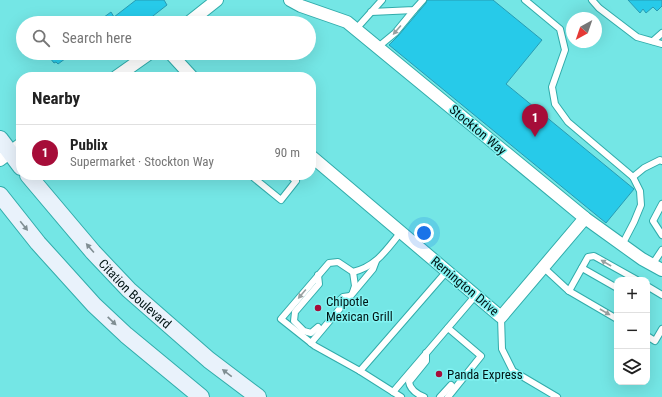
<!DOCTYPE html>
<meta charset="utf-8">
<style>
body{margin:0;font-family:"Roboto Condensed",sans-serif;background:#f2f2f2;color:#222}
.controls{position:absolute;right:12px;bottom:12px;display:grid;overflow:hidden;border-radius:8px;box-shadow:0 4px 16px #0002}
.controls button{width:36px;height:36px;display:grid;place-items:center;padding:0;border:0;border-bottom:1px solid #e0e0e0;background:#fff;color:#222;font:20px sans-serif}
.compass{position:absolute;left:566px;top:12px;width:36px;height:36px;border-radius:50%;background:#fff;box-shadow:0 4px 16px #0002;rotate:220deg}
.you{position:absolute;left:424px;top:233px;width:14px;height:14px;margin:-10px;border:3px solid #fff;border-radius:50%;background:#1a73e8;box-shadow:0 0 0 6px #1a73e833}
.badge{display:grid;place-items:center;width:26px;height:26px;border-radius:50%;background:#a60d39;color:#fff;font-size:13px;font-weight:700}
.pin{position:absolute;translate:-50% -33px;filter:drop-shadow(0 1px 2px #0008)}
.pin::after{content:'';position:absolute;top:21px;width:14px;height:12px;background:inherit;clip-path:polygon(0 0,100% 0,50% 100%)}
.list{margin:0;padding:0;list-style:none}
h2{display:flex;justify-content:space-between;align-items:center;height:52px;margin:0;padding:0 16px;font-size:17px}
h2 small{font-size:13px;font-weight:400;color:#767676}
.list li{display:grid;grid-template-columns:26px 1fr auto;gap:12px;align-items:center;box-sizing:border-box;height:56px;padding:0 16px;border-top:1px solid #e0e0e0}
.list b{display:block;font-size:15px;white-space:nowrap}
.list p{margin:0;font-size:13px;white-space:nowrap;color:#767676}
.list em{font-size:13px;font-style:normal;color:#767676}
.icon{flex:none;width:22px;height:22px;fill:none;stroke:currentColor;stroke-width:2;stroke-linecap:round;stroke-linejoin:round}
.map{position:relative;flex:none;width:662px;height:397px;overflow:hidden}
.search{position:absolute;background:#fff;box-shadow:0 4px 16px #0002;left:16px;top:16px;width:300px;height:44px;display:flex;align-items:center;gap:10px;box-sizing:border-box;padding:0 14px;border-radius:22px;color:#767676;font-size:15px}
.panel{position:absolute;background:#fff;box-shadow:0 4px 16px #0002;left:16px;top:72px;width:300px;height:108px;border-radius:16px}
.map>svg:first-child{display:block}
.building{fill:#27cae9;stroke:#279cb4}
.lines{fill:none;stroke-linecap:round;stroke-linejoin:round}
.lane-casing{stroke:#31acab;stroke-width:8}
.street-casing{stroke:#31acab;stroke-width:14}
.secondary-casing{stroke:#31acab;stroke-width:18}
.lane{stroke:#fff;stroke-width:6}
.street{stroke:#fff;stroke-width:12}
.secondary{stroke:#e9f2fb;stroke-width:16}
.oneway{fill:#99a1a1}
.oneway2{fill:#808e93}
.poi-dot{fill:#a60d39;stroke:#82f3f2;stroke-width:1.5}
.labels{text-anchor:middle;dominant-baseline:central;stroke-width:3;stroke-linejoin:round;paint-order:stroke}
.street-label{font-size:13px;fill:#001414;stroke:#82f3f2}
.poi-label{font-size:13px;fill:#001414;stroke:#82f3f2;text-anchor:start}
</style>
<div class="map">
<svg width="662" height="397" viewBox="0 0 662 397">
<rect width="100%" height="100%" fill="#74e6e5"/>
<g class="building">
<path d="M 136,0 L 164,0 L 167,5 L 144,23 L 96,23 L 111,12 L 114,17 Z"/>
<path d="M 427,0 L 493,0 L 542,40 L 506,84 L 634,189 L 606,223 L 389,45 L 398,36 L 426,3 Z"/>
<path d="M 628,0 L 662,0 L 662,6 L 657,11 L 653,7 L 646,13 L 643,9 L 640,13 Z"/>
<path d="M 46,53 L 73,53 L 58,64 L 56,62 L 54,63 Z"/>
</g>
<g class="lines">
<defs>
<g id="lane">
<path d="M 525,0 L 560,29 L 565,50 L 552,87 L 555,104 L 568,122 L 633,177 L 640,191 L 641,205 L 634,222 L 622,245"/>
<path d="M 592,0 L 599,8 L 637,37 L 662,44"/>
<path d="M 371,12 L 414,10 L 423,0"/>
<path d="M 356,29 L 382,0"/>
<path d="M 653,41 L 662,33"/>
<path d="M 378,47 L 395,33 L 414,10"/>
<path d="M 256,175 L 254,178 L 281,200 L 296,181 L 289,175"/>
<path d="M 633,177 L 644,168 L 660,160 L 662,161"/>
<path d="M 662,204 L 653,221 L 662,235"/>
<path d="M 652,265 L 662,250"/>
<path d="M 543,267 L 569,291 L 617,319"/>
<path d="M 582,268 L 617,288"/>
<path d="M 353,272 L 355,286 L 353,292"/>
<path d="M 647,286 L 662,295"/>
<path d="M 569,291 L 588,257 L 594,256 L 637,280"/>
<path d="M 340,300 L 343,297 L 350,296"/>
<path d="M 501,317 L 502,349 L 513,371 L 557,397"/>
<path d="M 318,327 L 311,333 L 304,331 L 294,321 L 295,312 L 319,284 L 318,275"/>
<path d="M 647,336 L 655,341 L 662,329"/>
<path d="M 311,343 L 373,269 L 376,261"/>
<path d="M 360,371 L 315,346 L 281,319 L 329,263 L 338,262 L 353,272 C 377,266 386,250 401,232"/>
<path d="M 393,392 L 476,295"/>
<path d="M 401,397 L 360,371 L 447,271"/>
<path d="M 424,397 C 417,394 410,390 409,382 L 426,361 L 426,353"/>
<path d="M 440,397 L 451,385"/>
<path d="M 448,397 L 481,356 L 448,328"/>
</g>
<g id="street">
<path d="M 290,0 L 301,6 L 347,22 L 585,218 L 642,259 L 662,270"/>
<path d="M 188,23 L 217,0"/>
<path d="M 170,53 L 192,77"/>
<path d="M 116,77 L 150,53"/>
<path d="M 311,156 L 501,317 L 585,218"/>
<path d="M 0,160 L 21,144"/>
</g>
<g id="secondary">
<path d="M 0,139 L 21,167"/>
<path id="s1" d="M 28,175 L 93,252 L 129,290 L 209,360 L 258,397"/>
<path d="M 0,195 L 38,243 L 94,305 L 126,335 L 201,397"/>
</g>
</defs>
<use href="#lane" class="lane-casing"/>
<use href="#street" class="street-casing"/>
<use href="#secondary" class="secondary-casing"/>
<use href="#lane" class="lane"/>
<use href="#street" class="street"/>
<use href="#secondary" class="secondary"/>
</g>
<defs><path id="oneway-solid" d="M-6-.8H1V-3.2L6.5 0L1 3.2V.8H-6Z"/></defs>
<g class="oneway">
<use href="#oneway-solid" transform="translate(397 30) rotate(131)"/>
<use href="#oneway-solid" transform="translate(606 263) rotate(-150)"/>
<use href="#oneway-solid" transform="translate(302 294) rotate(130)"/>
<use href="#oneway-solid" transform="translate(605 312) rotate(30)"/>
</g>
<g class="oneway2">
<use href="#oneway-solid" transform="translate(24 226) rotate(51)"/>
<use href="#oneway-solid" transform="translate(90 248) rotate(-131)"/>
<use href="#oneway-solid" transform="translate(112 321) rotate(44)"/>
<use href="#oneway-solid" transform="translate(227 373) rotate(-143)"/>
</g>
<g class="poi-dot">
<circle cx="318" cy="308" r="4"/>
<circle cx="439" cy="374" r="4"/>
</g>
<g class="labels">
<g class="street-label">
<text transform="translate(478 130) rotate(40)">Stockton Way</text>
<text transform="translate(465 286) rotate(40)">Remington Drive</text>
<text stroke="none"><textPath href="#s1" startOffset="160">Citation Boulevard</textPath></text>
</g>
<g class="poi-label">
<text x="326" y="301">Chipotle<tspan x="326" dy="15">Mexican Grill</tspan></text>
<text x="447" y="374">Panda Express</text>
</g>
</g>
</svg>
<div class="controls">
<button>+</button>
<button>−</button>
<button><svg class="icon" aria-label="layers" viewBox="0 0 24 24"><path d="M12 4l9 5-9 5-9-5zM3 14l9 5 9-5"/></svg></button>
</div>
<svg class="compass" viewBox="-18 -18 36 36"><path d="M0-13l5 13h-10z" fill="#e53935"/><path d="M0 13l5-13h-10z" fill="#767676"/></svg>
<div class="you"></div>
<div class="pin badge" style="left:535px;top:137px">1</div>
<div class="search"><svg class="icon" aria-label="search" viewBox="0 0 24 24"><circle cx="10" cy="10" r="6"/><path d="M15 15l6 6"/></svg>Search here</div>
<section class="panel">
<h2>Nearby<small></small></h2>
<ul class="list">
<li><span class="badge">1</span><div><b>Publix</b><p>Supermarket · Stockton Way</p></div><em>90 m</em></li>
</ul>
</section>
</div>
